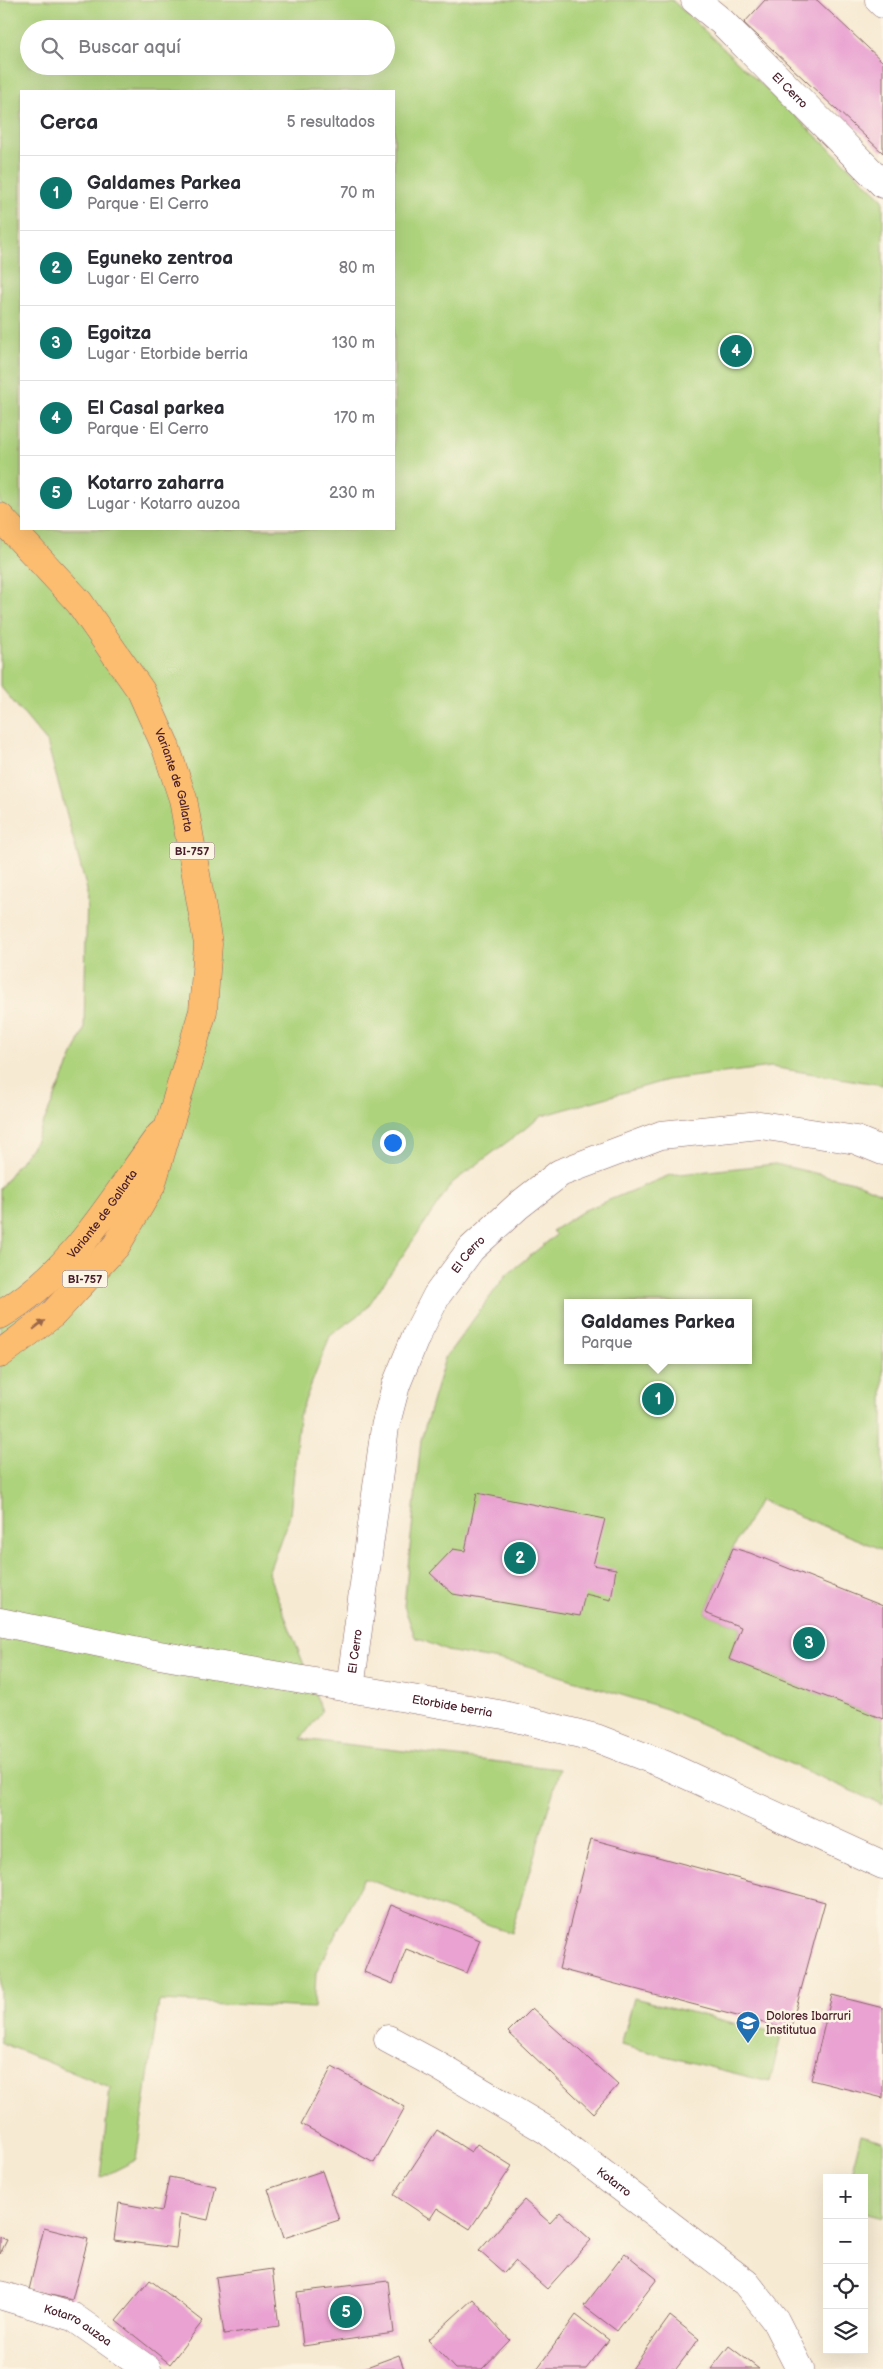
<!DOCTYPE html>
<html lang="es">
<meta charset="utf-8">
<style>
body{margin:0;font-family:"Balsamiq Sans",sans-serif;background:#f7f7f7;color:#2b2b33}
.controls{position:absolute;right:15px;bottom:15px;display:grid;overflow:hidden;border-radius:0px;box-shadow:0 5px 20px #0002}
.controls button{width:45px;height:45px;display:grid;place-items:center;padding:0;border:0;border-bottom:1px solid #e1e1e2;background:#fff;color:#2b2b33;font:25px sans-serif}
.you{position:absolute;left:392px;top:1142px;width:18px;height:18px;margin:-12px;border:4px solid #fff;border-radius:50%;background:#1a73e8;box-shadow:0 0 0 8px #1a73e833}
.badge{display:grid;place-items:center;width:32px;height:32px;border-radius:50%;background:#0f766e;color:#fff;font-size:16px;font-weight:700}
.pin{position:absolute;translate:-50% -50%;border:2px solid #fff;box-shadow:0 1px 5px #0006}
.popup{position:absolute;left:564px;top:1299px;width:188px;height:65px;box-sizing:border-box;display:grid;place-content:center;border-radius:0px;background:#fff;filter:drop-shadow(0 1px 4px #0005);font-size:16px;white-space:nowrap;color:#7c7c81}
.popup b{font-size:19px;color:#2b2b33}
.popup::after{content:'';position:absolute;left:50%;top:100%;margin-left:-10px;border:10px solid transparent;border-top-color:#fff}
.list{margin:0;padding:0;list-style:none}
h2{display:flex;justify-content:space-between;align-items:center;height:65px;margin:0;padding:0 20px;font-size:21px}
h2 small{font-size:16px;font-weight:400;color:#7c7c81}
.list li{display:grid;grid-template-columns:32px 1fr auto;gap:15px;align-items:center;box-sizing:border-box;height:75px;padding:0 20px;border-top:1px solid #e1e1e2}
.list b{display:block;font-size:19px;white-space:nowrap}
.list p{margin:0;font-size:16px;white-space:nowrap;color:#7c7c81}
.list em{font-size:16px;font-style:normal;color:#7c7c81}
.icon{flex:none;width:28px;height:28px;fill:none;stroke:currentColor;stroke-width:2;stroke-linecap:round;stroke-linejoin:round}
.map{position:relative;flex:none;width:883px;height:2369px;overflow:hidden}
.search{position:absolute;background:#fff;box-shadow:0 5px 20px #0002;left:20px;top:20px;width:375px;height:55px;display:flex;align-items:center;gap:12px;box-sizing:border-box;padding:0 18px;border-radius:28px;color:#7c7c81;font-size:19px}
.panel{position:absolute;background:#fff;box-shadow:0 5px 20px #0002;left:20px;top:90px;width:375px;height:440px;border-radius:0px}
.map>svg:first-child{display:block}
.green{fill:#aed37d;stroke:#7c7954;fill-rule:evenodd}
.building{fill:#e9a2d1}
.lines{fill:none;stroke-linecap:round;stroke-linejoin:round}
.street-casing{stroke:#876666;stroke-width:29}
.primary-casing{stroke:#876666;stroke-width:29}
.street{stroke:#fff;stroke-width:28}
.primary{stroke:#fcbd6f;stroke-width:28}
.oneway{fill:#9a664a}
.labels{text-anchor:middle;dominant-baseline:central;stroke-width:5;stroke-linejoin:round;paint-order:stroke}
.shield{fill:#fcf5e5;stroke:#7f5f63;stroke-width:1}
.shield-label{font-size:11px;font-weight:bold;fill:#4a1f2b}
.street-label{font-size:12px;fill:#4a1f2b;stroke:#fcf5e5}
.poi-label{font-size:12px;fill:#4a1f2b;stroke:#fcf5e5;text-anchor:start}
</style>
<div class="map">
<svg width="883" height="2369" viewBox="0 0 883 2369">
<rect width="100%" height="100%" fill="#fcf5e5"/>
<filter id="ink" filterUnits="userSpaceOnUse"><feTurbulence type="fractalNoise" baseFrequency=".02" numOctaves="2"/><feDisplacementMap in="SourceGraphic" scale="10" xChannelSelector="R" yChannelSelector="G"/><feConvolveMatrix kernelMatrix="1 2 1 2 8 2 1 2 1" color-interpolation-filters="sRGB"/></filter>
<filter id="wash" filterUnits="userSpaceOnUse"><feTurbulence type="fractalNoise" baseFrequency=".0096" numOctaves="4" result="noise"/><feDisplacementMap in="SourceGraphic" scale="20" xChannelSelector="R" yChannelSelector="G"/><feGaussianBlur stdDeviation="1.12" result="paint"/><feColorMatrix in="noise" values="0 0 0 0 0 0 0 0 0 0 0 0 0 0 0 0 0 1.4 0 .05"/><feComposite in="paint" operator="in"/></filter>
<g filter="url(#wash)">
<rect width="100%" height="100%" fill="#f7ead3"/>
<g class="green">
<path d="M 0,0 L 672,0 L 883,199 L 883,1085 L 771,1067 L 667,1080 L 542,1116 L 452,1183 L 366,1309 L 330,1336 L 299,1416 L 290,1515 L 268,1573 L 322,1711 L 301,1739 L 560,1769 L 511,1933 L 364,1878 L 316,1973 L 314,2008 L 159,2001 L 136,2160 L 100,2178 L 110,2088 L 0,2042 L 0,1188 L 35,1142 L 84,1030 L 87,890 L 47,742 L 0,686 ZM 29,29 L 386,29 L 386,66 L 29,66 ZM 21,91 L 394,91 L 394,529 L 21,529 Z"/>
<path d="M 775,1164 L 858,1183 L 883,1194 L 883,1550 L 760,1500 L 733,1548 L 705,1613 L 741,1627 L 729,1659 L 883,1719 L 883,1805 L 667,1709 L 521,1664 L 447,1651 L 415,1637 L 404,1606 L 421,1440 L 445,1358 L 507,1274 L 556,1235 L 552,1231 L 585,1210 L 670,1175 ZM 568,1303 L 748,1303 L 748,1360 L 568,1360 Z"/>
<path d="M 634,1998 L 781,2035 L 770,2082 L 621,2045 Z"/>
<path d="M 861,2135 L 883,2141 L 883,2218 L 864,2213 L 864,2178 L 850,2178 Z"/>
</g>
<g id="blocks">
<g class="building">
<path d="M 765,0 L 817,0 L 883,62 L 883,153 L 744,23 Z"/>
<path d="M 477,1493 L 605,1519 L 593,1565 L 616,1569 L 611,1600 L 585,1594 L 580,1616 L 453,1594 L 430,1573 L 453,1549 L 465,1551 Z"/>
<path d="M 733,1548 L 750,1553 L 883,1606 L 883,1719 L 729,1659 L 741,1627 L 705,1613 Z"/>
<path d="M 591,1839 L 825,1902 L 790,2030 L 559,1969 Z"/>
<path d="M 391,1905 L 480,1940 L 467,1973 L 406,1949 L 393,1984 L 364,1972 Z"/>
<path d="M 832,1995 L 883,2008 L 883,2098 L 811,2080 Z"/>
<path d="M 532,2008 L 618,2085 L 593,2113 L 508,2032 Z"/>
<path d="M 332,2067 L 405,2107 L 374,2163 L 301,2124 Z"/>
<path d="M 437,2130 L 471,2152 L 477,2144 L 512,2166 L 470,2229 L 437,2208 L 430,2219 L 394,2195 Z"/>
<path d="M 322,2171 L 339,2220 L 284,2238 L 268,2189 Z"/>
<path d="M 169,2177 L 216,2186 L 208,2220 L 180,2214 L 176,2248 L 114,2240 L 119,2203 L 162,2211 Z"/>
<path d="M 524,2200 L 550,2223 L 560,2212 L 591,2240 L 547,2289 L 515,2261 L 504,2273 L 479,2251 Z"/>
<path d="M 44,2228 L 88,2239 L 72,2300 L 29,2290 Z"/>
<path d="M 0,2237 L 7,2240 L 0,2254 Z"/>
<path d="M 625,2253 L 657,2279 L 617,2331 L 584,2306 Z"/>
<path d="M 272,2269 L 279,2326 L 224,2334 L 216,2277 Z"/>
<path d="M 150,2280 L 203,2321 L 170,2364 L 116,2321 Z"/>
<path d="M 388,2281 L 394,2333 L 303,2346 L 297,2292 Z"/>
<path d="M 473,2299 L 510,2340 L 482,2369 L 455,2369 L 428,2340 Z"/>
<path d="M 576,2315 L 609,2340 L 586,2369 L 537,2369 Z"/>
<path d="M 670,2316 L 699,2339 L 676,2369 L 632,2369 Z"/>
<path d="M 729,2346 L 759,2369 L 711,2369 Z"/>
<path d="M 399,2355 L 404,2369 L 361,2369 Z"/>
</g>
</g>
</g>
<g filter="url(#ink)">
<use href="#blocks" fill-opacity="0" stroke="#876666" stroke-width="1"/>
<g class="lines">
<defs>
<g id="street">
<path id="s1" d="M 695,0 L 722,22 L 883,184"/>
<path d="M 879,0 L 883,4"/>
<path id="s2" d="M 0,1622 L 148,1653 L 504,1715 L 596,1738 L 663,1764 L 883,1865"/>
<path id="s3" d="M 350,1689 L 385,1427 L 396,1385 L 416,1336 L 437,1295 L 471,1249 L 518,1206 L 560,1173 L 661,1135 L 760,1125 L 856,1140 L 883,1151"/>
<path id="s4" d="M 388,2039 L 440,2067 L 546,2130 L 746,2283 L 775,2320 L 800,2369"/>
<path id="s5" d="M 0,2295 L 73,2317 L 147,2369"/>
</g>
<g id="primary">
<path id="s6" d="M 0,517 L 79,602 L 141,691 L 165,745 L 183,799 L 208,944 L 203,1011 L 151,1186 L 116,1246 L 53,1314 L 0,1354"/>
<path id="s7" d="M 0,1315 C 73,1272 111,1201 160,1135"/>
</g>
</defs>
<use href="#street" class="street-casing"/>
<use href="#primary" class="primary-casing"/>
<use href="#street" class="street"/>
<use href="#primary" class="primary"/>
</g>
<defs><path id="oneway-solid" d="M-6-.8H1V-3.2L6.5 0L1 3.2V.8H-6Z" transform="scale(1.25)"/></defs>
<use class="oneway" href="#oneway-solid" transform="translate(39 1325) rotate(-38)"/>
</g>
<defs>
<symbol id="school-pin" viewBox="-11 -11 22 30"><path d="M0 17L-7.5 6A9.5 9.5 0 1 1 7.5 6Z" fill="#1f6fb2" stroke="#fcf5e5"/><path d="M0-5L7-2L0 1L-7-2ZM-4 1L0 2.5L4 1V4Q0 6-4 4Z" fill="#fff"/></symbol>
</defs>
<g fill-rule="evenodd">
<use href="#school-pin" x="734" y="2009" width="28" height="38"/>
</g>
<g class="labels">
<g class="shield">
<rect x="169.5" y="842.5" width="45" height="17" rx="4"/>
<rect x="62.5" y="1270.5" width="45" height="17" rx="4"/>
</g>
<g class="shield-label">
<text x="192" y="851">BI-757</text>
<text x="85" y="1279">BI-757</text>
</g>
<g class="street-label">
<text stroke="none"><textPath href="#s1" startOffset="131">El Cerro</textPath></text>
<text stroke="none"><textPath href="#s6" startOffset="320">Variante de Gallarta</textPath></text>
<text stroke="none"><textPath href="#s7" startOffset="145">Variante de Gallarta</textPath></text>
<text stroke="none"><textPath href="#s3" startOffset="458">El Cerro</textPath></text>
<text stroke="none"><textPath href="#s3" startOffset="38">El Cerro</textPath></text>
<text stroke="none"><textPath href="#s2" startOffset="460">Etorbide berria</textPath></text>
<text stroke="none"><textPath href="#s4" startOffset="268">Kotarro</textPath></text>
<text stroke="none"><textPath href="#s5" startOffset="84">Kotarro auzoa</textPath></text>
</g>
<g class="poi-label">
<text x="766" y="2016">Dolores Ibarruri<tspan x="766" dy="14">Institutua</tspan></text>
</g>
</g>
</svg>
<div class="controls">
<button>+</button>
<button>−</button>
<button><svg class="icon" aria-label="locate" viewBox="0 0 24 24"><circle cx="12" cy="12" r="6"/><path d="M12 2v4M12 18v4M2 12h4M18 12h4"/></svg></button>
<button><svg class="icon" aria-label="layers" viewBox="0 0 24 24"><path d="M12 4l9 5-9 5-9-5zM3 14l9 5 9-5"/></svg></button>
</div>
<div class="you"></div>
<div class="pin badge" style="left:658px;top:1399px">1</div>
<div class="popup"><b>Galdames Parkea</b>Parque</div>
<div class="pin badge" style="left:520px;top:1558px">2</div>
<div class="pin badge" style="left:809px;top:1643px">3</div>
<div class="pin badge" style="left:736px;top:351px">4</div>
<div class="pin badge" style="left:346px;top:2312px">5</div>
<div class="search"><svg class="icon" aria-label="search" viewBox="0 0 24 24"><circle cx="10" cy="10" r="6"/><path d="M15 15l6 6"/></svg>Buscar aquí</div>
<section class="panel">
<h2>Cerca<small>5 resultados</small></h2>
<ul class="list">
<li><span class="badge">1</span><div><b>Galdames Parkea</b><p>Parque · El Cerro</p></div><em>70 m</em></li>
<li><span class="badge">2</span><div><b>Eguneko zentroa</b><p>Lugar · El Cerro</p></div><em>80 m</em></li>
<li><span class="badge">3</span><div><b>Egoitza</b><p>Lugar · Etorbide berria</p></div><em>130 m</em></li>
<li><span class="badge">4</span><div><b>El Casal parkea</b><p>Parque · El Cerro</p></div><em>170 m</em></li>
<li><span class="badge">5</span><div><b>Kotarro zaharra</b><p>Lugar · Kotarro auzoa</p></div><em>230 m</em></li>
</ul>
</section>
</div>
